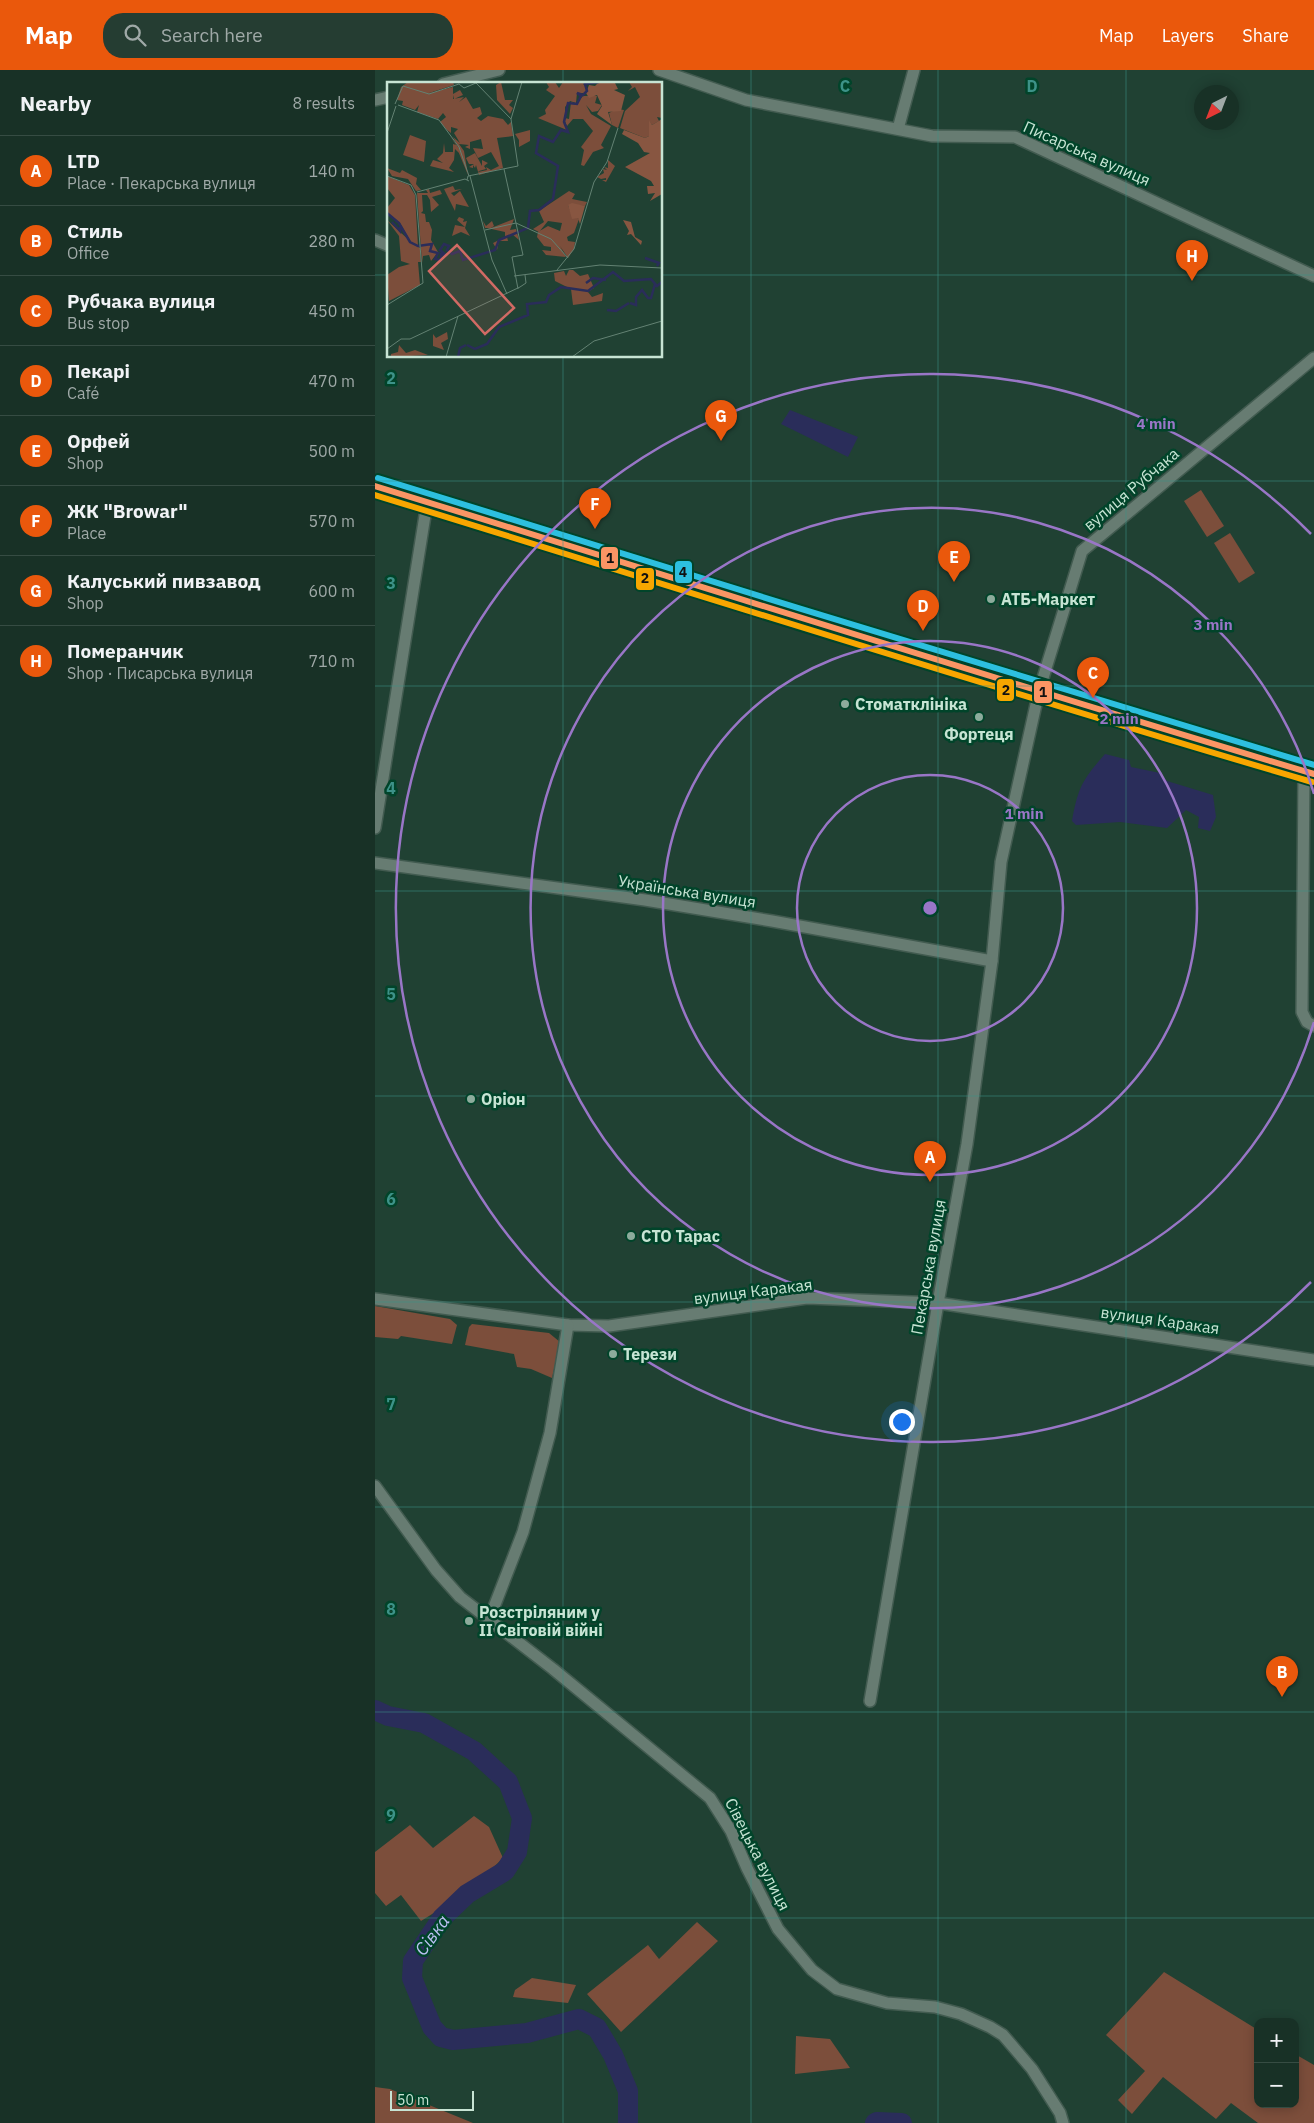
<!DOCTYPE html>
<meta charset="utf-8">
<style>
body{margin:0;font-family:"IBM Plex Sans",sans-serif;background:#253d32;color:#f1f3f6}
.controls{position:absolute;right:15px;bottom:15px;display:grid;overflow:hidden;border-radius:10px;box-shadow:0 2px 12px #0003}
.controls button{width:45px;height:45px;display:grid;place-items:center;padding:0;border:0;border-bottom:1px solid #364c43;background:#183126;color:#f1f3f6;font:25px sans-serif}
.compass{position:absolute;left:819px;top:15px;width:45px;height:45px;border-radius:50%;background:#183126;box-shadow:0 2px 12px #0003;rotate:222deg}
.scale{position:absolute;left:15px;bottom:12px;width:84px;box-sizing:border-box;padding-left:5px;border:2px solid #c7e4d4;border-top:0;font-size:14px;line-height:18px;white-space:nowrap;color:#c7e4d4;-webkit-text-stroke:4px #01442a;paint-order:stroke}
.you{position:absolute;left:526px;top:1351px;width:18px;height:18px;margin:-12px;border:4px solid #fff;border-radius:50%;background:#1a73e8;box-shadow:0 0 0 8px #1a73e833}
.badge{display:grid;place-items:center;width:32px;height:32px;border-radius:50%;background:#ea580c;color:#fff;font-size:16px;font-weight:700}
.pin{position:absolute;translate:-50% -41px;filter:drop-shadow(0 1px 2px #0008)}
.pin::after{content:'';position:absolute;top:26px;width:18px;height:15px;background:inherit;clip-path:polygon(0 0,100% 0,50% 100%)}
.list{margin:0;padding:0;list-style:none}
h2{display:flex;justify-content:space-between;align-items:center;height:65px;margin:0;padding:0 20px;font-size:21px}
h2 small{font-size:16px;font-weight:400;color:#9fa9a7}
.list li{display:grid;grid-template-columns:32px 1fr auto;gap:15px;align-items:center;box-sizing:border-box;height:70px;padding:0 20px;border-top:1px solid #364c43}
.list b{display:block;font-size:19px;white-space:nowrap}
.list p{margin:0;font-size:16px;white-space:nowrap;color:#9fa9a7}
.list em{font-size:16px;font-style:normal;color:#9fa9a7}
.icon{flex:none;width:28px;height:28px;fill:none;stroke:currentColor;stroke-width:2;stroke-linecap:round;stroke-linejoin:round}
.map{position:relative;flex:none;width:939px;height:2053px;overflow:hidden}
header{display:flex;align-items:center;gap:30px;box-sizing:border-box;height:70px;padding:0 25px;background:#ea580c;color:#fff}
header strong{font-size:24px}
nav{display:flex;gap:28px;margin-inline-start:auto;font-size:18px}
.search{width:350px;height:45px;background:#253d32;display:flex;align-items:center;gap:12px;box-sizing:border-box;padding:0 18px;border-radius:20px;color:#9fa9a7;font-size:19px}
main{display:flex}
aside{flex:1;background:#183126}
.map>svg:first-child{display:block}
.green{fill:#7c4e3b}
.water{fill:#2a2d5a}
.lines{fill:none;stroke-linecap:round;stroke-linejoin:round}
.river{stroke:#2a2d5a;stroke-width:20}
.minor-casing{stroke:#425b50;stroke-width:14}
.secondary-casing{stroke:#425b50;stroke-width:19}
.minor{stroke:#677c72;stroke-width:11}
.secondary{stroke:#677c72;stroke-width:16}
.bus-1-casing{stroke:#01442a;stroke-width:10}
.bus-2-casing{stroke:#01442a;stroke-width:10}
.bus-3-casing{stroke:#01442a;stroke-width:10}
.bus-1{stroke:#fb9564;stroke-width:6}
.bus-2{stroke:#f7a600;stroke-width:6}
.bus-3{stroke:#2dbfdf;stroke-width:6}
.grid{fill:none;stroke:#3d9288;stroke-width:1;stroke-opacity:0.55}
.ring{fill:none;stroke:#9976c7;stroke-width:2.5}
.poi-dot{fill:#8dab9c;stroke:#01442a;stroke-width:2}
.labels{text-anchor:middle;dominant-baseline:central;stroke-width:5;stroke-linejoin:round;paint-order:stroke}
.street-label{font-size:16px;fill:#c7e4d4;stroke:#01442a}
.poi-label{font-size:16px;font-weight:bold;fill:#c7e4d4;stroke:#01442a;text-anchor:start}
.water-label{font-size:18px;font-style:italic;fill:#bcc1f4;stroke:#01442a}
.inset-river{fill:none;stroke:#2a2d5a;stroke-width:2.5}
.inset-road{fill:none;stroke:#638273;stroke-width:1}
.view{fill:#d16a64;fill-opacity:0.15;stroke:#d16a64;stroke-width:2.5}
.inset-edge{fill:none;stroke:#c7e4d4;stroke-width:2.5}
.grid-label{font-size:16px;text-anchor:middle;font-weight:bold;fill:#3d9288;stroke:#01442a;stroke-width:5;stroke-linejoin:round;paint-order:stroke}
.centre{fill:#9976c7;stroke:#01442a;stroke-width:2.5}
.ring-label{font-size:15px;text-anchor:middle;font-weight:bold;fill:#9976c7;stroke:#01442a;stroke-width:5;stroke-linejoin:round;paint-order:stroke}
.line-badge{stroke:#01442a;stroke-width:2}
.pale-badge-label{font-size:14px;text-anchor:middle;font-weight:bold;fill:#111}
</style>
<header>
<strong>Map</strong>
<div class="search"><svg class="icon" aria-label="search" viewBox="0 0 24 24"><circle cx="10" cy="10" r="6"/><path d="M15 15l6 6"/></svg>Search here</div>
<nav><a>Map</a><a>Layers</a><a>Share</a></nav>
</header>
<main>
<aside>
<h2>Nearby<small>8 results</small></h2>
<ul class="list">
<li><span class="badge">A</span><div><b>LTD</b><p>Place · Пекарська вулиця</p></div><em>140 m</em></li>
<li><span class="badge">B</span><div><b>Стиль</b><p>Office</p></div><em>280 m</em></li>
<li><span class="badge">C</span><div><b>Рубчака вулиця</b><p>Bus stop</p></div><em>450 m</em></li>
<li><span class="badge">D</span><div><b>Пекарі</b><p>Café</p></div><em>470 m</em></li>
<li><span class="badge">E</span><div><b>Орфей</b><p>Shop</p></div><em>500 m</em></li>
<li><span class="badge">F</span><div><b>ЖК &quot;Browar&quot;</b><p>Place</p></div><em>570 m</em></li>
<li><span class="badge">G</span><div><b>Калуський пивзавод</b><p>Shop</p></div><em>600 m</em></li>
<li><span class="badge">H</span><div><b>Померанчик</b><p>Shop · Писарська вулиця</p></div><em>710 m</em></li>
</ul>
</aside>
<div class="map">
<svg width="939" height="2053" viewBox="0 0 939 2053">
<rect width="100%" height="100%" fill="#204133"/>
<g class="green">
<path d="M 826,420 L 849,456 L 832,467 L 809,431 Z"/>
<path d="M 855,463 L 880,503 L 864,513 L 839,473 Z"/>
<path d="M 0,1236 L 75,1249 L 82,1255 L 77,1274 L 26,1266 L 23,1269 L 0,1267 Z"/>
<path d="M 97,1254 L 174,1263 L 185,1272 L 177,1308 L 156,1299 L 142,1297 L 139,1284 L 90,1275 L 94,1257 Z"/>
<path d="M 99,1746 L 114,1757 L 128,1788 C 103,1813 75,1833 46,1851 L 26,1825 L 11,1836 L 0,1823 L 0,1782 L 35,1755 L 58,1778 Z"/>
<path d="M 322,1852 L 343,1871 L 246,1962 L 212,1924 L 273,1875 L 284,1889 Z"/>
<path d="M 789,1902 L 883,1960 L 883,2034 L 920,2034 L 920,1984 L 939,1995 L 939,2053 L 883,2053 L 856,2033 L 841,2049 L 788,2007 L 757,2044 L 743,2030 L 770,2001 L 731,1965 Z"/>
<path d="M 157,1908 L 201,1915 L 193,1933 L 138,1927 L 140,1920 Z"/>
<path d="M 421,1966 L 455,1969 L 475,1998 L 420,2004 Z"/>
<path d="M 0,2017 L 15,2019 L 98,2053 L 0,2053 Z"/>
</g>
<g class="water">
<path d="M 415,340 L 483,367 L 473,387 L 406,354 Z"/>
<path d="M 730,684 L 754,690 L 756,697 L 785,703 L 792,711 L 838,725 L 841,747 L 835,761 L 823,758 L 824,747 L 811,740 L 792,758 L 745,752 L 701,755 L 697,751 C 703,718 707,710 730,684 Z"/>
</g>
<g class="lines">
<g class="river">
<path d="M 0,1640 L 13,1646 L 49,1653 L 99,1681 L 133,1712 L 147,1748 L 142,1782 L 130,1801 L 92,1824 L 67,1848 L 38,1891 L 37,1908 L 57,1957 L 66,1967 L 78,1970 L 152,1963 L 204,1949 L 222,1958 L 238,1985 L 253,2021 L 253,2053"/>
<path d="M 500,2053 L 502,2052 L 527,2053"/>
</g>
<defs>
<g id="minor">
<path d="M 284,0 L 371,30 L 557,66 L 640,67 L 939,206"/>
<path d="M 68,14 L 124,0"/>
<path d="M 0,30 L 14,27"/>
<path d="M 523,59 L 539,0"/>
<path d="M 0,170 L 14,176"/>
<path d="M 929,701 L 927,942 L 932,952 L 939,956"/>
<path d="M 0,758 L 52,433"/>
<path d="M 0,793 L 270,830 L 397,851 L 617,891"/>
<path d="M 0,1229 L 193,1255 L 234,1256 L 432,1228 L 563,1233 L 939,1290"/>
<path d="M 0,1416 L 61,1500 L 85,1527 L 178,1599 L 335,1728 L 356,1761 L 372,1798 L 403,1859 L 437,1900 L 462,1919 L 512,1933 L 560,1937 L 586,1944 L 615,1957 L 628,1965 L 657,1999 L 685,2043 L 688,2053"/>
<path d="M 114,1550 L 148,1462 L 175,1363 L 193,1255"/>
<path d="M 495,1631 L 563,1233 L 592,1074 L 617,891 L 626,792 L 664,621 L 707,481 L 939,288"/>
</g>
<path id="secondary" d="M 0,416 L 589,597 L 696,632 L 939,704"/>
</defs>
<use href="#minor" class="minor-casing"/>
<use href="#secondary" class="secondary-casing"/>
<use href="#minor" class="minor"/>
<use href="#secondary" class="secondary"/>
<defs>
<path id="bus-1" d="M 0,416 C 313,512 625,611 939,704"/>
<path id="bus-2" d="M 0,425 C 312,521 623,620 937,712"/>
<path id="bus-3" d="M 3,408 C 315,504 626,602 939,695"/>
</defs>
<use href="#bus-1" class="bus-1-casing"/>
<use href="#bus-2" class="bus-2-casing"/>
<use href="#bus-3" class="bus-3-casing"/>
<use href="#bus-1" class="bus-1"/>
<use href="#bus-2" class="bus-2"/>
<use href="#bus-3" class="bus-3"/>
</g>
<path class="grid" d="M 188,0 L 188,14M 376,0 L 376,2053M 563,0 L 563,2053M 751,0 L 751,2053M 0,205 L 14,205M 286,205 L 939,205M 188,286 L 188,2053M 0,411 L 939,411M 0,616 L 939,616M 0,821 L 939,821M 0,1026 L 939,1026M 0,1232 L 939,1232M 0,1437 L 939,1437M 0,1642 L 939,1642M 0,1848 L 939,1848"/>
<g class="ring">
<circle cx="555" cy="838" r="133"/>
<circle cx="555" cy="838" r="267"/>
<path d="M939 952A400 400 0 1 1 939 724"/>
<path d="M936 1212A534 534 0 1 1 936 464"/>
</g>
<g class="poi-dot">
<circle cx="616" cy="529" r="5"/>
<circle cx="470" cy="634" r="5"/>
<circle cx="604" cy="647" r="5"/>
<circle cx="96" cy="1029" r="5"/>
<circle cx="256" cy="1166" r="5"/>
<circle cx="238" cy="1284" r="5"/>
<circle cx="94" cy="1551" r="5"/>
</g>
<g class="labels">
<g class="street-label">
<text transform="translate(712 83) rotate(24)">Писарська вулиця</text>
<text transform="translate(756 419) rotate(-40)">вулиця Рубчака</text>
<text transform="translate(312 821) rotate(9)">Українська вулиця</text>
<text transform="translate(553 1197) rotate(-80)">Пекарська вулиця</text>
<text transform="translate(378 1221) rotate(-7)">вулиця Каракая</text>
<text transform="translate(785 1250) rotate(8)">вулиця Каракая</text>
<text transform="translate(383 1784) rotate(63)">Сівецька вулиця</text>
</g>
<g class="poi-label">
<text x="626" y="529">АТБ-Маркет</text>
<text x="480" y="634">Стоматклініка</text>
<text x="604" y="664" text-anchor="middle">Фортеця</text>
<text x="106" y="1029">Оріон</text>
<text x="266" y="1166">СТО Тарас</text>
<text x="248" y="1284">Терези</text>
<text x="104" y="1542">Розстріляним у<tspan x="104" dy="18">II Світовій війні</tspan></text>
</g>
<g class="water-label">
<text transform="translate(57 1865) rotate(-54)">Сівка</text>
</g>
</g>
<g transform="translate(12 12)">
<rect width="275" height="275" fill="#204133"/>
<path d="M 21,0 L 66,0 L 67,3 L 39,12 L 66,5 L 66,12 L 73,8 L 76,13 L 67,17 L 66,13 L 66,17 L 77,15 L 72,20 L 79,15 L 86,27 L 93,25 L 95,32 L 90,36 L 94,39 L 101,34 L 116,37 L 121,43 L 124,40 L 126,54 L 110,56 L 116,86 L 92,93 L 89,83 L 88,86 L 86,83 L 86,86 L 82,85 L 87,82 L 82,82 L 79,76 L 88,71 L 95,84 L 95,78 L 101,81 L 97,84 L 99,87 L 92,89 L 91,90 L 100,88 L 99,85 L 104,88 L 112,84 L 104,70 L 91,76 L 86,66 L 96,67 L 94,57 L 83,60 L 83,67 L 78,65 L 82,63 L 72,62 L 77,69 L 81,93 L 69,64 L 72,71 L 68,67 L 67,78 L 62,86 L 67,90 L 43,84 L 46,78 L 56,81 L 50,77 L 56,71 L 57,61 L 58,70 L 66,70 L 66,62 L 69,63 L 63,54 L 72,66 L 66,55 L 73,61 L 67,51 L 71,47 L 64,45 L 64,51 L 60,48 L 53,40 L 59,35 L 56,31 L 51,37 L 30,30 L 32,23 L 28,28 L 15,23 L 16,19 L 10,18 L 14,5 ZM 114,0 L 118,18 L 126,18 L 122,23 L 126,26 L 123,32 L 110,18 L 109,3 ZM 159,0 L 168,0 L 172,6 L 176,0 L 206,1 L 196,2 L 200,5 L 198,11 L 190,11 L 189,21 L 183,19 L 178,25 L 178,36 L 182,37 L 184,20 L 189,22 L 196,14 L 210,14 L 208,21 L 215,23 L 211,29 L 205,30 L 199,23 L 204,32 L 224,44 L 214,63 L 217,66 L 206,70 L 197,84 L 194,83 L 197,68 L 194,65 L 206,49 L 196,37 L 186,37 L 180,44 L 177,37 L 180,48 L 151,36 L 159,32 L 158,28 L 168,14 L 159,8 L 162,5 ZM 242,0 L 275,0 L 275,36 L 270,35 L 272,39 L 265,43 L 262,39 L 262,54 L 258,56 L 233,46 L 238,29 L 253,15 L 248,5 L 241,9 L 245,5 ZM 230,27 L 237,28 L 231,46 L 225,43 L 222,31 ZM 143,48 L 143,59 L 132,65 L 132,58 L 128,52 ZM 23,53 L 39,59 L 37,80 L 16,73 ZM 221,78 L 228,84 L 219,100 L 215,98 L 219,98 L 219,96 L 214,97 L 210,95 L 217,91 L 216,87 L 220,88 L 217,85 L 221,86 ZM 0,86 L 13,91 L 15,88 L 30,96 L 29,102 L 34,108 L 29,109 L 21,97 L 5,94 ZM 0,94 L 22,103 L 28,113 L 31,164 L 24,161 L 33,166 L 34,180 L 31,180 L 33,203 L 2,219 L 0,193 L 12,185 L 23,182 L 14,179 L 12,154 L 0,138 L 24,160 L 13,141 L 1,132 L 0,135 L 0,126 L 8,116 L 0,106 ZM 66,104 L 68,108 L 75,107 L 64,111 L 67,114 L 73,109 L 82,125 L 69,122 L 68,129 L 57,107 ZM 42,107 L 43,111 L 53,108 L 55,112 L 45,115 L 52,123 L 44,130 L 43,118 L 40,113 L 35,113 L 36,129 L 34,131 L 38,132 L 39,140 L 42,140 L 45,148 L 44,158 L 51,170 L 44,179 L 42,173 L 36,174 L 35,181 L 30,111 L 41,111 L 39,108 ZM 182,109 L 188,112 L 185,117 L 200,120 L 198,124 L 181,123 L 184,131 L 192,137 L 187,151 L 180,155 L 181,159 L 188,160 L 187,167 L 181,176 L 173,164 L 179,175 L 159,173 L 155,168 L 164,169 L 164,165 L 157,164 L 150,155 L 151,150 L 161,144 L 173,149 L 175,141 L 161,139 L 152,150 L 146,147 L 157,140 L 152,129 ZM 72,135 L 77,137 L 76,140 L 80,139 L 78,146 L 83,154 L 74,150 L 65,154 L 68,143 L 78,145 L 70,138 ZM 127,137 L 123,148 L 129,147 L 132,158 L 125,152 L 120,155 L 121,159 L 112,159 L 110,168 L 106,161 L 118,155 L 118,150 L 100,146 L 98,146 L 96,139 L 99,144 L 105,139 L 107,144 L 104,146 ZM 182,188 L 186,188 L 193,194 L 201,192 L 207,206 L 201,210 L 205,215 L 216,211 L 215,219 L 186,223 L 184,207 L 168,199 L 167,191 L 177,189 L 179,194 ZM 60,250 L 61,257 L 54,261 L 57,268 L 46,264 L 46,252 L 49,256 ZM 12,263 L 19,271 L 28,268 L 41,273 L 4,275 L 4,272 L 11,270 Z" fill="#7c4e3b"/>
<path d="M 212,0 L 228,1 L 231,7 L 227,8 L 238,13 L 234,29 L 221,30 L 225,43 L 210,32 L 215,24 L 210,13 L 202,16 L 199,11 L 202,3 L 208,4 ZM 275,37 L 275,112 L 263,119 L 268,111 L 261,112 L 260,104 L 267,104 L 264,99 L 238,85 L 263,71 L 257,70 L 251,61 L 235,52 L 237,48 L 258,56 L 262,54 L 262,38 L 265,43 ZM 185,121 L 198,124 L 193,142 L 191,136 L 185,137 L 181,123 ZM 236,138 L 244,140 L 248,155 L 255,159 L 254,163 L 244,152 L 240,153 L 242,149 Z" fill="#885641"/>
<path class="inset-river" d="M 0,131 L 12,141 L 23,160 L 31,164 L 45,162 L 43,169 L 51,171 L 48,177 L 54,178 L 54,172 L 59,173 L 53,168 L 57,162 L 62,164 L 60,168 L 65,172 L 73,169 L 76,178 L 108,168 L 112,158 L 141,146 L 143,129 L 152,128 L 166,117 L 171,84 L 149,71 L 152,54 L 166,60 L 174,48 L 181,50 L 177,40 L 181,21 L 190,22 L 194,14 L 190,11 L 196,13 L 200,9 L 198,2 L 212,0M 5,140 L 13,149 L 13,145M 258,176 L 272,181 L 270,184M 199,201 L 206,196 L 219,198M 243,221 L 249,223 L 249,215 L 255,208 L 261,216 L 264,216 L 268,202M 220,228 L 229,229 L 242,221M 80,263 L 88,267 L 100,262 L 112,245 L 141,233 L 140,222 L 159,220 L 162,213 L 174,205 L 201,209 L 226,190 L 237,199 L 264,197 L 270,204 L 275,200M 71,275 L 73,266 L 79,263"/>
<path class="inset-road" d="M 8,22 L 16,4 L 42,12 L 72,2 L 77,6 L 89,1 L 124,37M 11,23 L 52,38 L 72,65 L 82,94M 0,51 L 9,24M 117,87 L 136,173 L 125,175 L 131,207M 0,94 L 24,103 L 29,113 L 36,201 L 0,223M 83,94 L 105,178 L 120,212M 80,98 L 81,94 L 131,84 L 124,37 L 135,0M 30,110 L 78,97 L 82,99M 129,141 L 164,157 L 181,176M 98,148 L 129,141M 170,188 L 187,167 L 207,100 L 220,80 L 231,46M 127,194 L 213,183 L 275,186M 0,267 L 14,257 L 23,257 L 133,205 L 139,201 L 138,193M 59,275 L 71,234M 185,275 L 207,259 L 275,239"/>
<path class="view" d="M 70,163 L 127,226 L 98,252 L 42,189 Z"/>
<rect width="275" height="275" class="inset-edge"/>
</g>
<g class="grid-label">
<text x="470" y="22">C</text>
<text x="657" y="22">D</text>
<text x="16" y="314">2</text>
<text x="16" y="519">3</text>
<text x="16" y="724">4</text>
<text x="16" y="930">5</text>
<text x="16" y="1135">6</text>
<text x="16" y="1340">7</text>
<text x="16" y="1545">8</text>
<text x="16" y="1751">9</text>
</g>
<circle cx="555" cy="838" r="8" class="centre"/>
<g class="ring-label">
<text x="781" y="359">4 min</text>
<text x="838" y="560">3 min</text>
<text x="744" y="654">2 min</text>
<text x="649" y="749">1 min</text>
</g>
<g class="line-badge">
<rect x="225" y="476" width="19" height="24" rx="5" fill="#fb9564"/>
<rect x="299" y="490" width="19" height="24" rx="5" fill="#2dbfdf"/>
<rect x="260" y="497" width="20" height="24" rx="5" fill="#f7a600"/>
<rect x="621" y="608" width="19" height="24" rx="5" fill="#f7a600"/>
<rect x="658" y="610" width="20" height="24" rx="5" fill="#fb9564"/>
</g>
<g class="pale-badge-label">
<text x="235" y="493">1</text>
<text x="308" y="507">4</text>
<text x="270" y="513">2</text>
<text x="631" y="625">2</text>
<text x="668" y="627">1</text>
</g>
</svg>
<div class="controls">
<button>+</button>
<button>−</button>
</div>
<svg class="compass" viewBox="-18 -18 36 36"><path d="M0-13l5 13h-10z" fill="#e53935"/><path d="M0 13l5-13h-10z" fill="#9fa9a7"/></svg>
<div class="scale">50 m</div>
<div class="you"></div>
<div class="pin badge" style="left:555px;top:1112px">A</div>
<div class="pin badge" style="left:907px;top:1627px">B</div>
<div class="pin badge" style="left:718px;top:628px">C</div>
<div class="pin badge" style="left:548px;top:561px">D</div>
<div class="pin badge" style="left:579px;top:512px">E</div>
<div class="pin badge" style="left:220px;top:459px">F</div>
<div class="pin badge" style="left:346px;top:371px">G</div>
<div class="pin badge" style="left:817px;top:211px">H</div>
</div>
</main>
